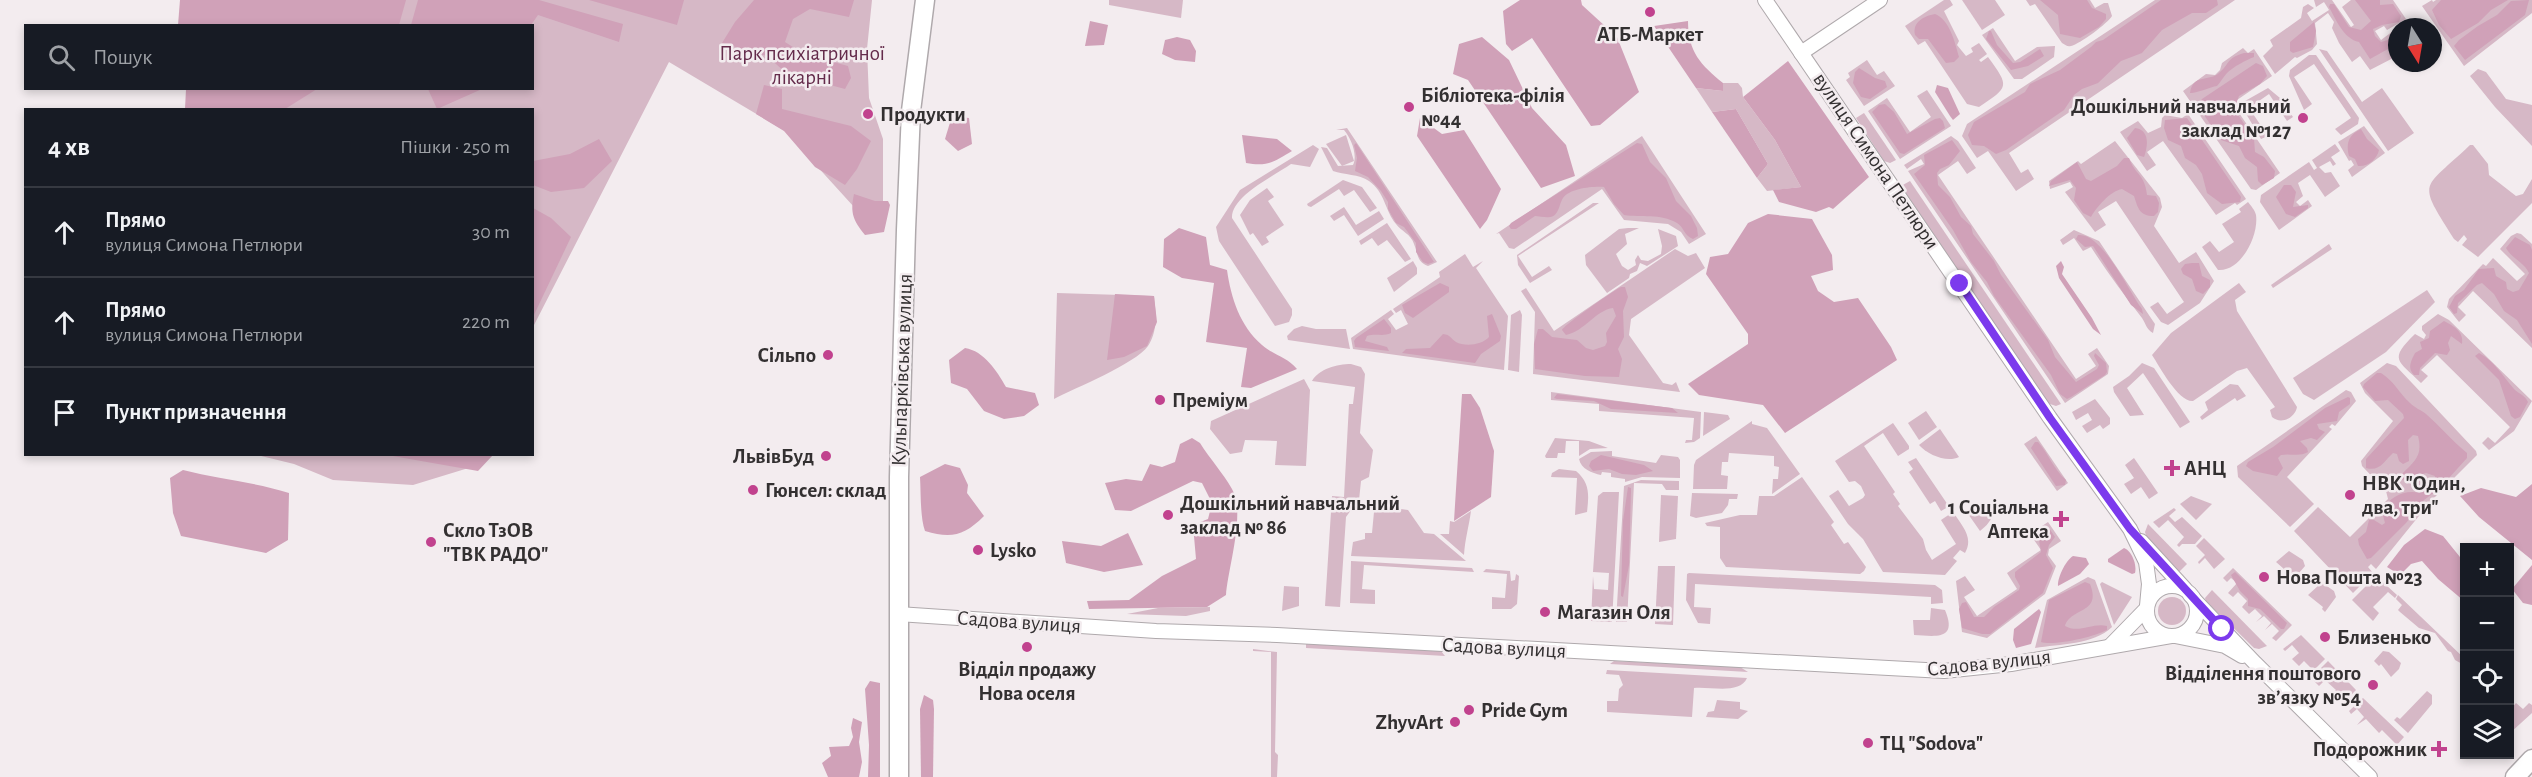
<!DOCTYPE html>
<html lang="uk">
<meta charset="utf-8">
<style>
body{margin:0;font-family:"Alegreya Sans",sans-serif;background:#20242c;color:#f1f3f6}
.controls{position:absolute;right:18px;bottom:18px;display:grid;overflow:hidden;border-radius:0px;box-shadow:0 3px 9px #0003}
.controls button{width:54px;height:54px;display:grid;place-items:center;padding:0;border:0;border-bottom:2px solid #363941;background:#171b24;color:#f1f3f6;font:30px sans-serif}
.compass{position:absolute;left:2388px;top:18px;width:54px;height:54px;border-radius:50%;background:#171b24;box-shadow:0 3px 9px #0003;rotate:169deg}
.stop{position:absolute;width:18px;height:18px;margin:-14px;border:4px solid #7c3aed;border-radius:50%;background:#fff}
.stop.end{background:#7c3aed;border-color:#fff;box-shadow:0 2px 6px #0008}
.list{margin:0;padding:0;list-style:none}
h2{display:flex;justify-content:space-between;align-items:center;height:78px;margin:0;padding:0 24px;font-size:26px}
h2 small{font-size:20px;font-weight:400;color:#9ea1a6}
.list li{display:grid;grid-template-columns:39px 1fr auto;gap:18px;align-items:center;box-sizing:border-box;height:90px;padding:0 24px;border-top:2px solid #363941}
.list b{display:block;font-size:22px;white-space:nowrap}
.list p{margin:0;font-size:20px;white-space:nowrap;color:#9ea1a6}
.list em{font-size:20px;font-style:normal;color:#9ea1a6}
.icon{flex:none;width:33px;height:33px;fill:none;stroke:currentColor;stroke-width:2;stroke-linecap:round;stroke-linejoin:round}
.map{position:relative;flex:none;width:2532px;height:777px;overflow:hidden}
.search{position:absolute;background:#171b24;box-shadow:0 3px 9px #0003;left:24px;top:24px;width:510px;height:66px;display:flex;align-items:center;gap:15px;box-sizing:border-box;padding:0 21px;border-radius:0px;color:#9ea1a6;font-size:22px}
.panel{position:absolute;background:#171b24;box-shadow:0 3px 9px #0003;left:24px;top:108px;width:510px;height:348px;border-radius:0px}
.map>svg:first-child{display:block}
.green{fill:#d6b8c6}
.forest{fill:#d0a1b8}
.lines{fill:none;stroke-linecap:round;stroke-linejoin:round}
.minor-casing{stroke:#afa9ac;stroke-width:16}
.major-casing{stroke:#afa9ac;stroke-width:21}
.minor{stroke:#fff;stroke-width:14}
.major{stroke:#fff;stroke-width:18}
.route{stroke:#7c3aed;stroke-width:8}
.poi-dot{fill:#c1428e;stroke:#f3ecef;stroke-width:2}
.labels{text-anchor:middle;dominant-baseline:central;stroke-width:5;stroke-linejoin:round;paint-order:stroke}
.poi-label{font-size:21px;font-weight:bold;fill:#333031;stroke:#f3ecef;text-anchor:start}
.park-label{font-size:21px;fill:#642b4b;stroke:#f3ecef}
.street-label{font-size:21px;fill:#333031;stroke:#f3ecef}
</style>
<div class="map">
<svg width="2532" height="777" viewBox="0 0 2532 777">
<rect width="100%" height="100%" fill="#f3ecef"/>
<g class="green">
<path d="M 188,0 L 872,0 L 867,49 L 869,98 L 883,139 L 883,212 L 864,218 L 785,131 L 669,62 L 533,327 L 532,110 L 187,110 L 187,89 L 532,88 L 532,26 L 188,25 Z"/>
<path d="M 1109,0 L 1183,0 L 1181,18 L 1109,5 Z"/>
<path d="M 1944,0 L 1950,0 L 1953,5 L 1944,11 L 1959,41 L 1957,45 L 1966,56 L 1973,52 L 1971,48 L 1979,43 L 1987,54 L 1979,60 L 1981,62 L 1988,57 C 2010,87 2009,87 1979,107 L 1967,104 L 1925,41 L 1918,45 L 1905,26 Z"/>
<path d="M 1962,0 L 1995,0 L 2005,15 L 1982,30 Z"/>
<path d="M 2026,0 L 2090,0 L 2095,8 L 2104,3 L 2108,3 L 2112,16 C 2108,23 2080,44 2071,46 C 2067,47 2066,45 2062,43 L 2035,4 L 2030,6 Z"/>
<path d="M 2155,0 L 2235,0 L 2009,153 L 2021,173 L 2028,169 L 2034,179 L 2016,191 L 1988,151 L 1977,158 L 1962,136 L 1967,124 Z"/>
<path d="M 2314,0 L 2332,0 L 2351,27 L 2354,25 L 2342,7 L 2351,0 L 2393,0 L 2406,19 L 2387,30 L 2384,26 L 2375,31 L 2381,40 L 2397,28 L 2397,56 L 2370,70 L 2360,56 L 2352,62 L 2339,43 L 2332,28 L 2334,22 L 2328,13 L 2315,23 L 2317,44 L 2312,50 L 2297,58 L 2295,57 L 2275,74 L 2263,56 L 2273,46 L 2270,40 L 2301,18 L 2303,7 L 2308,4 L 2314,8 L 2307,13 L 2312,21 L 2329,10 L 2324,2 L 2316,7 Z"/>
<path d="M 2432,0 L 2433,2 L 2436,0 L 2532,0 L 2532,13 L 2464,66 L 2422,6 Z"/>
<path d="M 1993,28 L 2015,61 L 2037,47 L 2055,46 L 2054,57 L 2022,79 L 2014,79 L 1982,35 Z"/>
<path d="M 2243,48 L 2248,53 L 2254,49 L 2272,76 L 2237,100 L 2237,110 L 2280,173 L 2256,190 L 2251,189 L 2183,91 L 2206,74 L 2215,75 L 2220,70 L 2222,63 Z"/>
<path d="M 2319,49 L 2327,51 L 2362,102 L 2382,88 L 2414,133 L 2388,151 Z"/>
<path d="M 2309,55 L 2316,55 L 2359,118 L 2358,124 L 2341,135 L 2335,129 L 2351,118 L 2314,64 L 2294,77 L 2312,104 L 2304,110 L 2289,76 L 2290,70 Z"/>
<path d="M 1867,60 L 1877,75 L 1884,71 L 1895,86 L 1864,106 L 1846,80 L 1850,77 L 1848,73 Z"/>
<path d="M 2478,69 L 2486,72 L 2506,99 L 2532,105 L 2532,146 L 2495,107 L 2470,76 Z"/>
<path d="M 1723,83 L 1738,83 L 1742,88 L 1743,97 L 1775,140 L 1801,187 L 1767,191 L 1757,178 L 1768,164 L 1736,109 L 1712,112 L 1696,88 L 1723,91 Z"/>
<path d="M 2268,88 L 2280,98 L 2293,117 L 2287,121 L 2269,94 L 2249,108 L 2268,136 L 2261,139 L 2242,107 L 2245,101 Z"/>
<path d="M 1927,90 L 1951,126 L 1900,159 L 1868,111 L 1887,98 L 1910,132 L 1931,117 L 1917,96 Z"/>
<path d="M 1864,113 L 1896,160 L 1890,163 L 1884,161 L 1856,118 Z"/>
<path d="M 2188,114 L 2246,199 L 2237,205 L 2235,203 L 2216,215 L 2163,141 L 2147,152 L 2156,165 L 2147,171 L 2120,132 L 2138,121 L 2148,133 L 2161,127 L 2162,118 L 2165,115 L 2182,118 Z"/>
<path d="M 2364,126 L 2385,153 L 2352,177 L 2348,170 L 2354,165 L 2351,160 L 2349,161 L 2338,142 Z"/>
<path d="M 1347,128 L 1437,262 L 1428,266 C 1417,262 1418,254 1414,244 C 1411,234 1401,231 1396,224 C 1385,211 1385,192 1369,181 C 1359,174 1344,175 1333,171 L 1321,147 L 1327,148 L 1338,166 L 1353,165 C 1358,155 1351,138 1344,130 L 1336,130 Z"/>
<path d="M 1346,135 L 1354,161 L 1342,166 L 1326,144 Z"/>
<path d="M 1642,136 L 1706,234 L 1689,244 L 1681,232 L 1668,224 L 1624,220 L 1602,189 L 1514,249 L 1509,248 L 1499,233 L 1496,234 Z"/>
<path d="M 1951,136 L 1958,141 L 1976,168 L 1967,174 L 1958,161 L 1938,175 L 2076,379 L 2096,366 L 2088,354 L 2097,348 L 2109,366 L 2108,374 L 2065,403 L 1908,171 L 1924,164 L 1921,159 L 1907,169 L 1904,165 Z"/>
<path d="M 2115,141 L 2160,198 L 2162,207 L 2154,226 L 2179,263 L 2196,252 L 2214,281 L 2200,303 L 2168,325 L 2161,322 L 2150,307 L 2158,302 L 2167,314 L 2184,302 L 2116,201 L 2098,212 L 2106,225 L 2095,232 L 2065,192 L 2073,187 L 2070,182 L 2050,189 L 2049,181 L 2078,161 L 2081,164 Z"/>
<path d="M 2335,144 L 2340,151 L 2331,157 L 2336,164 L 2333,166 L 2330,161 L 2319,167 L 2325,173 L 2331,172 L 2340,186 L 2325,197 L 2310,175 L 2298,183 L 2303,196 L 2296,202 L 2300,206 L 2308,200 L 2312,206 L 2279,230 L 2260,202 L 2261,195 L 2309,162 L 2314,170 L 2317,168 L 2312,160 Z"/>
<path d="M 1313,145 L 1319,149 L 1310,167 L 1291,164 C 1274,176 1231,196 1232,218 L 1292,309 L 1292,315 L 1289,322 L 1275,326 L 1219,241 L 1216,227 L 1240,190 Z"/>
<path d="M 2470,145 L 2473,145 L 2488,164 L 2489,175 L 2516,196 L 2523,194 L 2532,179 L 2532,203 L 2478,257 L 2462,245 L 2467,239 L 2464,235 L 2458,242 L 2454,239 C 2416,179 2422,191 2470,145 Z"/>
<path d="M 1343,180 L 1362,187 L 1377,208 L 1370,212 L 1354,190 L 1344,196 L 1339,189 L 1311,207 L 1308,206 L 1307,204 Z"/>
<path d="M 1910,181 L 2061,404 L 2056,406 L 2047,403 L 1901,186 Z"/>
<path d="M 1267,188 L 1274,197 L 1268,201 L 1284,225 L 1266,237 L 1269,242 L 1262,246 L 1253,233 L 1250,235 L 1240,215 L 1250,200 Z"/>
<path d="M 2248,202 C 2251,206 2255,210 2256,215 C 2259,235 2241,272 2218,270 L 2202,247 L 2210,241 L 2219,252 L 2234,242 L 2222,224 L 2241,212 L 2239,209 Z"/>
<path d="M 1593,203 L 1599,203 L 1518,256 L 1532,277 L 1549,266 L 1552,270 L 1530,283 L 1518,265 L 1517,255 Z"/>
<path d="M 1344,207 L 1356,225 L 1379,211 L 1384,219 L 1358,236 L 1344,215 L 1334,221 L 1330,216 Z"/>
<path d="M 1387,223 L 1411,259 L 1405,262 L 1387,240 L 1378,246 L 1372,238 L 1361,245 L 1359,241 Z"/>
<path d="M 1628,228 L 1639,228 L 1625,234 L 1627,244 L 1616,254 L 1622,266 L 1628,270 L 1636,265 L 1635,260 L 1638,255 L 1641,260 L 1648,261 L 1661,254 L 1662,246 L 1658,229 L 1676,236 L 1678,246 L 1647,266 L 1640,263 L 1637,271 L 1630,274 L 1629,278 L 1607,293 L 1586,265 L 1585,255 L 1619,229 Z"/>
<path d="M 2074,230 L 2099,241 L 2155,324 L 2153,333 C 2146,329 2146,324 2142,318 C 2124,295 2107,272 2091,247 L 2083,251 L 2074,238 L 2063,245 L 2060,240 Z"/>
<path d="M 2517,233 L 2521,234 L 2532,244 L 2532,348 L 2473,291 L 2458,307 L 2466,315 L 2459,322 L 2447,307 L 2449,299 L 2483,264 L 2486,266 L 2493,258 L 2517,281 L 2525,274 L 2500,249 L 2511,236 Z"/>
<path d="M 2329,244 L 2332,249 L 2273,288 L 2271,285 Z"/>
<path d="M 1675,249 L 1688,256 L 1696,253 L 1705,268 L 1631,319 L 1629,335 L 1663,383 L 1672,385 L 1676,382 L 1680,392 L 1533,374 L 1535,312 L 1521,291 L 1526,288 L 1554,331 Z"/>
<path d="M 1465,254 L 1473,267 L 1483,261 L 1476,268 L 1508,316 L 1504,370 L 1353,349 L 1351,338 L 1391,310 L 1394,314 L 1388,319 L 1396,330 L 1408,324 L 1401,310 L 1396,313 L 1393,309 L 1440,277 L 1439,272 Z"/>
<path d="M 1413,261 L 1417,268 L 1417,274 L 1394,292 L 1387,278 Z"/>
<path d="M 2239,283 L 2246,292 L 2235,300 L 2237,311 L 2297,407 C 2295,418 2281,425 2272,417 L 2270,410 L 2275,407 L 2247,368 L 2237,371 L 2193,401 C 2178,402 2160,367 2152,355 L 2171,333 Z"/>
<path d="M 2427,290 L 2435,302 L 2386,352 L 2314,400 L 2303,394 L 2293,378 Z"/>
<path d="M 1057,293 L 1154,296 C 1156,313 1158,331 1148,346 C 1135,364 1075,388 1054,399 Z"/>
<path d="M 1520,310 L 1522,315 L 1519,372 L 1508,370 L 1511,315 Z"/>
<path d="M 2438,314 L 2449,320 L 2532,401 L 2514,431 L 2489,450 L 2482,443 L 2488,437 L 2495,443 L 2510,427 L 2437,355 L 2421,370 L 2428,376 L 2421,383 C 2398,360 2388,360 2415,334 L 2424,339 L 2426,335 L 2422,330 L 2422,326 Z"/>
<path d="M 1302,326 L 1316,329 L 1346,329 L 1350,349 L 1288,340 L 1287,336 L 1294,329 Z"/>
<path d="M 2142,363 L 2154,368 L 2190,422 L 2180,428 L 2143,373 L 2127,388 L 2144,415 L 2130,416 L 2114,392 L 2113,387 L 2129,376 Z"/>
<path d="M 2387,363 L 2396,366 L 2476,451 L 2477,455 L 2431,501 L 2376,569 L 2371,564 L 2368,567 L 2373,573 L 2353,593 L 2294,531 L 2318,507 L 2350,537 L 2388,499 L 2386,491 L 2362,466 L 2361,461 L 2393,421 L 2365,393 L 2360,383 Z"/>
<path d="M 1351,364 L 1361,367 L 1365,374 L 1360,433 L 1373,450 L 1369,477 L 1361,481 L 1358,510 L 1351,510 L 1346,517 L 1340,607 L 1325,606 L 1332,496 L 1344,497 L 1349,404 L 1353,404 L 1355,387 L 1312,381 C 1319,369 1337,364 1351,364 Z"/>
<path d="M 1304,379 L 1310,390 L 1306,466 L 1275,465 L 1277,441 L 1245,440 L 1242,452 L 1230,454 L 1210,429 L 1211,421 Z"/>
<path d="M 2230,384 L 2238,385 L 2246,396 L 2237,401 L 2235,398 L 2202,420 L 2200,417 L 2208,410 L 2205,402 Z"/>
<path d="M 2346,390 L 2351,392 L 2356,401 L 2335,426 L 2332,424 L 2329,427 L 2332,429 L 2287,477 L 2314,504 L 2290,527 L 2238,477 L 2237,466 Z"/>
<path d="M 1551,392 L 1701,412 L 1700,438 L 1694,442 L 1685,443 L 1686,440 L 1692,440 L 1694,418 L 1599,411 L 1599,404 L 1551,400 Z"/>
<path d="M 2095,399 L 2110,418 L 2110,424 L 2103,429 L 2100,425 L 2087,433 L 2082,426 L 2092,420 L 2088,413 L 2076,420 L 2072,412 Z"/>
<path d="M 1926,411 L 1937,427 L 1919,440 L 1908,423 Z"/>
<path d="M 1704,412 L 1728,415 L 1730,419 L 1703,436 Z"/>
<path d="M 1752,421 L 1752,424 L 1767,428 L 1800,474 L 1772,494 L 1773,479 L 1778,479 L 1779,467 L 1774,466 L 1774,456 L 1729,453 L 1728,462 L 1722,462 L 1721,475 L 1728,476 L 1727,489 L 1693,489 L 1694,465 L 1696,460 Z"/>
<path d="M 1893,423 L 1909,446 L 1909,449 L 1898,456 L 1883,433 L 1864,446 L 1895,492 L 1893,494 L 1900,504 L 1898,506 L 1923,539 L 1926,550 L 1932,560 L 1956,544 L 1941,520 L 1953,512 C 1962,526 1974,537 1965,553 L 1960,550 L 1953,558 L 1957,561 L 1945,575 L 1883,572 L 1863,539 L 1848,524 L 1829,496 L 1838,490 L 1849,506 L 1863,498 L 1865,495 L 1861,486 L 1855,481 L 1849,482 L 1835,461 Z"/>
<path d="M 1940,429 L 1959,457 C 1947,463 1928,455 1919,445 Z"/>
<path d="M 2036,436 L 2068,483 L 2057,491 L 2024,444 Z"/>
<path d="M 1555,438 L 1589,441 L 1608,448 L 1590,449 L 1579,456 L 1579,441 L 1566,441 L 1565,453 L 1558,453 L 1557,458 L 1546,458 L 1545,456 Z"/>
<path d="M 1612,451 L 1612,456 L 1656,463 L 1661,455 L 1678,457 L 1680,460 L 1680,478 L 1642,477 L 1625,482 L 1625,479 L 1611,477 L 1611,473 L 1602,472 L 1601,475 C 1592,473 1581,469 1579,459 L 1591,452 Z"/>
<path d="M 257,455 L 483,455 L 475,466 L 413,485 L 333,480 L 294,464 Z"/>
<path d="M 1916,458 L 1948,505 L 1948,507 L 1941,511 L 1935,501 L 1930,504 L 1909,472 L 1913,469 L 1908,462 Z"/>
<path d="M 2134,458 L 2158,493 L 2149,499 L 2141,487 L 2131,494 L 2124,484 L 2134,478 L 2125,465 Z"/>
<path d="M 1559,469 L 1576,471 C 1590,483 1589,495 1587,512 L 1575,515 L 1577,478 L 1551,477 L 1552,473 Z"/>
<path d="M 1802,477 L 1834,522 L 1831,525 L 1844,544 L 1848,542 L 1866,567 L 1864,571 L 1860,574 L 1726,567 L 1720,558 L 1720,527 L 1707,526 L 1705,523 L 1740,515 L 1757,515 L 1759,496 L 1774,496 Z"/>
<path d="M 1641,480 L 1679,481 L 1679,490 L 1666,490 L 1662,484 L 1634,483 L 1627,622 L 1616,622 L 1624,486 Z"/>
<path d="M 1603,492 L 1619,492 L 1612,622 L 1591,621 L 1593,576 L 1594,589 L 1608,590 L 1609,573 L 1593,572 L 1598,496 Z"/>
<path d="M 1692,493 L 1738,494 L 1737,499 L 1729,499 L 1728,505 L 1722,513 L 1696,518 L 1690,516 Z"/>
<path d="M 1661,495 L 1678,496 L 1676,539 L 1659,542 Z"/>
<path d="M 2191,496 L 2212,504 L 2196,520 L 2180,504 Z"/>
<path d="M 1982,503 L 1991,506 C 1996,516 1988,525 1980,531 L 1966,511 L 1970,512 Z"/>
<path d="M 1373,505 L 1408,510 L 1424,533 L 1434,534 L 1466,561 L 1351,556 L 1353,542 L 1365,539 L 1365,533 L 1372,533 L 1374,512 L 1367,511 Z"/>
<path d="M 2174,508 L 2176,510 L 2169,516 L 2175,522 L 2182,517 L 2202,536 L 2195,544 L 2182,544 L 2179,547 L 2177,545 L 2184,537 L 2168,520 L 2159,528 L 2153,522 Z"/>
<path d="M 1471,511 C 1469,526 1465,539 1464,555 L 1440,534 L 1449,534 L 1450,521 L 1454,522 Z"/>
<path d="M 2048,522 L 2061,541 L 2049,549 L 2048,555 L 2056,566 L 2045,594 L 1987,638 L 1962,632 L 1956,581 L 1965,576 L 1975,590 L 1964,597 L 1977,616 L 2017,589 L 2007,573 L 2041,550 L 2030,534 Z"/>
<path d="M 2148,524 L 2187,564 L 2178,573 L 2147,539 L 2145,532 Z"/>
<path d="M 2204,538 L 2225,559 L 2214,569 L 2205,558 L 2199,564 L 2198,562 L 2205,555 L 2196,546 Z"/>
<path d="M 2289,551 L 2303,560 L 2305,566 L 2293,580 L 2290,577 L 2291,575 L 2276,562 Z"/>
<path d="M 1351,561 L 1472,568 L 1474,572 L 1364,565 L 1362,589 L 1375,590 L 1375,604 L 1350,603 Z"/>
<path d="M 1658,566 L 1675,566 L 1673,625 L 1655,624 Z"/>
<path d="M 2233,568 L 2292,625 L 2276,641 L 2272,638 L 2279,631 L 2272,624 L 2265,630 L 2271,623 L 2264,616 L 2256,622 L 2262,616 L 2255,609 L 2249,614 L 2242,607 L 2247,601 L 2238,592 L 2233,597 L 2228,593 L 2237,583 L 2231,578 L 2227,582 L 2223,578 Z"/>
<path d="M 1486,569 L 1510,571 L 1511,581 L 1515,580 L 1516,574 L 1519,576 L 1517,604 L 1511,609 L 1492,609 L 1492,597 L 1505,598 L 1507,574 L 1483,572 Z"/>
<path d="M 1689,573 L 1935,585 L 1942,590 L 1943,603 L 1931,604 L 1931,597 L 1695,584 L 1694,607 L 1711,608 L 1710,624 L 1698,623 L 1686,600 L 1687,574 Z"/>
<path d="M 2376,576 L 2397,595 L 2395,598 L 2388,592 L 2373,607 L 2379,613 L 2373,621 L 2352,600 Z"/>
<path d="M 2088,577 L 2095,580 L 2112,627 C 2093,645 2060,644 2035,648 L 2047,600 Z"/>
<path d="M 2102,582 L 2132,597 L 2114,625 L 2100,584 Z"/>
<path d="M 2324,584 L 2334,591 L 2336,597 L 2325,612 L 2322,609 L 2323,607 L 2308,595 L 2319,585 Z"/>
<path d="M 1284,586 L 1299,587 L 1299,606 L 1282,611 Z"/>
<path d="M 2212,590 L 2267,646 L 2259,649 L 2254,648 L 2206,601 L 2205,598 Z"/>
<path d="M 2398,595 L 2464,658 L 2464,665 L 2455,660 L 2451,652 L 2448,651 L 2435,633 L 2419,628 L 2400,612 L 2398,610 L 2402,605 L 2396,599 Z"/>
<circle cx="2172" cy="611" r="14"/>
<path d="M 1210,607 L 1210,611 L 1186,616 L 1127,614 L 1158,608 Z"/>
<path d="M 1931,608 L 1945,610 C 1958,641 1935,636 1914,635 L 1913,620 L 1930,620 Z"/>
<path d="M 2301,635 L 2325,659 L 2309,675 L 2306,674 L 2311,668 L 2304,661 L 2299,666 L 2292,659 L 2299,653 L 2292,645 L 2285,651 L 2283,649 Z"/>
<path d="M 1306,644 L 1441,651 L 1445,656 L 1306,648 Z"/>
<path d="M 1253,649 L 1277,652 L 1275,752 L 1278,755 L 1277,777 L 1271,777 L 1271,652 L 1253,651 Z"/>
<path d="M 2383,651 L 2389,652 L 2401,663 L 2399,669 L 2391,677 L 2381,664 L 2379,666 L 2374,661 Z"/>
<path d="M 1614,661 L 1740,667 L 1748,672 L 1610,664 Z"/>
<path d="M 2328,661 L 2356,690 L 2347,700 L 2337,691 L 2329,698 L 2336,690 L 2325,680 L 2319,686 L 2311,678 Z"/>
<path d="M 1607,670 L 1747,678 C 1740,695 1709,686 1694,688 L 1692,717 L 1607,712 L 1607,701 L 1618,701 L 1619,689 L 1623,685 L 1619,675 L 1606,674 Z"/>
<path d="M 2427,691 L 2432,695 L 2432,704 L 2408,733 L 2394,720 L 2397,717 L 2400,719 Z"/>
<path d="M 2363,698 L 2404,737 L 2397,745 L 2382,730 L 2379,733 L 2366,719 L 2357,725 L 2364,717 L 2357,709 L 2351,714 L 2349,711 Z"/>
<path d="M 1717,700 L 1740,702 L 1740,709 L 1748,711 L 1738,719 L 1706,717 L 1708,712 L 1714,711 Z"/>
<path d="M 2516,703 L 2523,709 L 2529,703 L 2532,705 L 2532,713 L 2510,733 L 2510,710 Z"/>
</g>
<g class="forest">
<path d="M 180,0 L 406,0 L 399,25 L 178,25 Z"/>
<path d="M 418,0 L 539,0 L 623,24 L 619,42 L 538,15 L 531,25 L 411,25 Z"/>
<path d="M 589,0 L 684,0 L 677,25 Z"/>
<path d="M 754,0 L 854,0 L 849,17 L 810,9 L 793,19 L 785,42 L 804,54 L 848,66 L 851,78 L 845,89 L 786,73 L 767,56 L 722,43 L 735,22 Z"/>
<path d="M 1520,0 L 1581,0 L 1582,5 L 1617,37 L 1639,92 L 1600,125 L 1591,126 L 1532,38 L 1512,51 L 1506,44 L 1503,11 Z"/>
<path d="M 2040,0 L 2087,0 L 2092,8 L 2106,14 L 2106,19 L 2099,27 L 2080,38 L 2060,34 L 2058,15 Z"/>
<path d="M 2161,0 L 2217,0 L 2218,5 L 2206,13 L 2192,13 L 2162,30 L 2142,53 L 2121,61 L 2098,83 L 2082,89 L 2074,95 L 2064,110 L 2006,150 L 1996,154 L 1984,146 L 1972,145 L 1968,135 L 1974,122 L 2025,92 L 2030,84 L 2060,70 L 2091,47 L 2096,42 L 2103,40 Z"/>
<path d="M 2355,0 L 2380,0 L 2380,5 L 2393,4 L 2401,16 L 2399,22 L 2382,25 L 2373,29 L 2375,36 L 2381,42 L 2388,40 L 2397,29 L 2397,44 L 2370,59 L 2359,42 C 2344,39 2336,20 2329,7 L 2330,4 L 2334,4 L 2349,27 L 2361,30 L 2371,21 Z"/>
<path d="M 2441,0 L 2508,0 L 2491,10 L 2478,23 L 2451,39 L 2439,25 L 2432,10 Z"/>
<path d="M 2529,0 L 2525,15 L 2465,60 L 2454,46 L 2459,40 L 2478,26 L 2497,15 L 2511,1 Z"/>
<path d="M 1935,14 C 1950,20 1955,43 1959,57 L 1954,62 L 1946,63 L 1928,39 L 1919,39 L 1915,35 C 1912,22 1924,16 1935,14 Z"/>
<path d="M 1090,21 L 1108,25 L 1104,45 L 1085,46 Z"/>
<path d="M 1688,21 C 1688,52 1701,65 1723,83 L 1723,91 L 1696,88 L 1654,26 Z"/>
<path d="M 2314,22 L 2316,31 L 2313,47 L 2293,53 L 2290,51 L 2290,42 Z"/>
<path d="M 1989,31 L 1991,31 L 1997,45 L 2013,63 L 2020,62 L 2040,49 L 2044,56 L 2028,66 L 2011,70 L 1986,39 Z"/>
<path d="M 1177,37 L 1190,40 L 1196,51 L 1195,62 L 1175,60 L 1162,54 L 1165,40 Z"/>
<path d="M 1482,37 L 1509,60 L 1532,108 L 1566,145 L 1575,176 L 1541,188 L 1468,80 L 1453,74 L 1459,44 Z"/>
<path d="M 2244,53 L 2254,53 L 2254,57 C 2246,60 2233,67 2227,73 C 2223,77 2221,82 2217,86 C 2210,87 2195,94 2190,93 C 2193,73 2210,82 2219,73 C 2230,64 2226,58 2244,53 Z"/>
<path d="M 1788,61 L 1869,177 L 1833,209 L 1829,207 L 1816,212 L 1779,202 L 1773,190 L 1801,187 L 1775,140 L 1743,97 Z"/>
<path d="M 2256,63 L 2263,66 L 2267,76 L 2260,84 L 2239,96 L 2234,109 L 2254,138 L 2255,152 L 2264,157 L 2275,171 L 2274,178 L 2262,185 L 2258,181 L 2257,167 L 2245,158 L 2239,146 L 2221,140 L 2200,109 L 2199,103 L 2202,99 Z"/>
<path d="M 1859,68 L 1875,78 L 1885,81 L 1887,87 L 1870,99 L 1861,97 L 1853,83 L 1855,72 Z"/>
<path d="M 764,85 L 782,89 L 782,109 L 851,126 L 871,141 L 857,169 L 845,185 L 815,167 L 784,131 L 756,114 Z"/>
<path d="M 1937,85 L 1948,88 L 1960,114 L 1953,120 L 1950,116 L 1935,92 Z"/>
<path d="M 186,89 L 186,88 L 317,89 L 285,109 L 185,109 Z"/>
<path d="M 428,89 L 482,89 L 437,109 Z"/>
<path d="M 1885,104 L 1894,112 L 1907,134 L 1935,119 L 1940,118 L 1943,121 L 1945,128 L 1904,154 L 1900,153 L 1872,112 L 1879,105 Z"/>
<path d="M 1736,109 L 1768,164 L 1757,178 L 1712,112 Z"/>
<path d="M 952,116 L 969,118 L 972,144 L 958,151 L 945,139 Z"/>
<path d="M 1420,118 L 1442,134 L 1464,130 L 1501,189 L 1487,220 L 1480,229 L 1417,136 Z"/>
<path d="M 2187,118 L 2241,197 L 2240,202 L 2222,204 L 2207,193 L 2202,174 L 2196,165 L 2185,158 L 2181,146 L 2168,140 L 2164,128 L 2165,120 Z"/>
<path d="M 2135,128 C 2150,130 2148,146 2144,157 L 2137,155 L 2127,138 Z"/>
<path d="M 2361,129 L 2367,139 L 2379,150 C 2377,159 2368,167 2358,166 L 2355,159 L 2349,156 C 2346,144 2348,135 2361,129 Z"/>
<path d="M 1242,135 L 1277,139 L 1292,151 C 1274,162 1267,167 1246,163 Z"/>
<path d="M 599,139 L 612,161 L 584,188 L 551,192 L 533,185 L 533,161 L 570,154 Z"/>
<path d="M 1952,140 L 1960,151 L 1949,165 L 1940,169 L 1937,173 L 1938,185 L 1950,197 L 1961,217 L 1971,226 L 1973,234 L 1994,261 L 2001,275 L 2048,340 L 2055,357 L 2076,382 L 2097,369 L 2099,365 L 2094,356 L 2095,353 L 2106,363 L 2107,372 L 2105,375 L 2071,397 L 2067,399 L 2060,394 L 2051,375 L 1994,296 L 1987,282 L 1971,262 L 1953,230 L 1914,174 L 1925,165 L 1924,155 Z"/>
<path d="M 1356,143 L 1434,262 L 1428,264 L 1423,262 L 1416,252 L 1416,243 L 1404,227 L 1396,223 L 1388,209 L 1388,202 L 1381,191 L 1368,177 L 1355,171 L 1357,158 L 1354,145 Z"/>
<path d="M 1637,143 L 1642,144 L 1650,162 L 1666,178 L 1676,201 L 1691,216 L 1697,228 L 1698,236 L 1693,239 C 1684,236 1684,227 1677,223 C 1660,213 1641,218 1624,215 L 1614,204 L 1604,187 C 1594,186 1570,188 1563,198 C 1559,204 1559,216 1550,217 C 1546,218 1539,216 1535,216 L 1516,229 L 1511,229 L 1509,226 L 1511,223 Z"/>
<path d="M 2124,158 L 2129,158 C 2135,175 2145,174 2147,195 L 2156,196 L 2159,203 L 2158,212 L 2154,216 C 2139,216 2138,208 2134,196 L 2122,189 C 2110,191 2096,208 2091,217 L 2083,213 L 2074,200 L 2076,188 L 2070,180 L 2049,186 L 2051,181 L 2077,162 L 2086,179 L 2091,181 L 2117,166 Z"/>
<path d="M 2284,185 L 2291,185 L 2296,192 L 2293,207 L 2308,205 L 2308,208 L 2295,217 L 2286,214 L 2276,197 Z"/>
<path d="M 854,194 L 875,201 L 888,201 L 890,205 L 884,232 L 865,235 C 853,220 850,213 854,194 Z"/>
<path d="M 533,208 L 551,218 L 571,237 L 533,317 Z"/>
<path d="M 1768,214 L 1812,219 L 1832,255 L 1833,270 L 1811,276 L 1818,291 L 1834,302 L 1858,298 L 1891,347 L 1897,360 L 1785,433 L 1763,405 L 1699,395 L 1688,384 L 1748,344 L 1748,334 L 1706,274 L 1710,257 L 1728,254 L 1748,223 Z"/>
<path d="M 1179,228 L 1206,237 L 1210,265 L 1227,270 C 1231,298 1240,326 1262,345 C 1273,355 1287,357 1297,369 L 1251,388 L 1241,387 L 1247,348 L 1206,342 L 1214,283 L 1182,278 L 1163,267 L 1164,239 Z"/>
<path d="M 2078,235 C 2102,232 2129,292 2142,309 L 2143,314 L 2131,305 L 2093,246 L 2085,247 L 2076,239 Z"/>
<path d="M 2515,237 L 2530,245 L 2532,250 L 2532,344 L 2517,320 L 2504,311 L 2494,294 L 2482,283 L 2477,285 L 2458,303 L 2457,313 L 2454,314 L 2449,307 L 2455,296 L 2464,290 L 2479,269 L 2494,268 L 2496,276 L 2506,282 L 2507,289 L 2513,292 L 2519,290 L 2529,273 C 2524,262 2512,259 2506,248 Z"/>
<path d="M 2061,261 L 2064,267 L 2062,274 L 2092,318 L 2101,335 L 2093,329 L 2059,278 L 2056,266 Z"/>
<path d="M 2192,263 L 2199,263 L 2202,276 L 2210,280 L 2210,287 L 2203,294 L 2196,291 L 2192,279 L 2183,274 L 2181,269 L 2185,264 Z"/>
<path d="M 1440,283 L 1449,287 L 1449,292 L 1413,318 L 1405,313 L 1402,305 Z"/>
<path d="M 1621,287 L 1625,287 L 1628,297 L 1623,311 L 1624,337 L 1618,349 L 1622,359 L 1619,377 L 1585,376 L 1535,369 L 1534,344 L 1538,329 L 1543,329 L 1552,337 L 1577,340 L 1586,348 L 1593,350 L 1605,346 L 1607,342 L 1606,333 L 1616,316 L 1613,308 C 1596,310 1585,331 1566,335 L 1562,330 C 1564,325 1613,291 1621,287 Z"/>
<path d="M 1115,294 L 1154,296 L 1157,322 L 1147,346 L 1124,357 L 1107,360 Z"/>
<path d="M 1492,314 L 1501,336 L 1500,341 L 1481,354 L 1475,363 L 1402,353 L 1406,349 L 1430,348 L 1443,334 C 1451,335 1450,338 1456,342 C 1465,347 1482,345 1489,337 L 1487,316 Z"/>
<path d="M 1384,319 L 1391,328 L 1391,333 C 1383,337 1376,333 1367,336 L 1365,341 L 1387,347 L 1389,351 L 1355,347 L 1354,341 L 1356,338 Z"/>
<path d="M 2444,321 C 2454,326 2464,332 2462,344 L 2451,336 L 2448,343 L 2450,350 L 2447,355 L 2435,353 L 2420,368 L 2419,375 L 2414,375 C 2407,368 2411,361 2415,353 L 2422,349 L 2420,342 L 2429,338 L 2430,331 Z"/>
<path d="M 965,348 C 984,351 997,371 1006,387 L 1035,393 L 1039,405 L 1024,416 L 1004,419 L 984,411 L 967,389 L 951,383 L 949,360 Z"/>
<path d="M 2479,353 C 2493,360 2503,376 2514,389 C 2519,394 2525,395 2528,402 L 2520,417 L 2515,419 L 2511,416 L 2499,380 L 2475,356 Z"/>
<path d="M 2377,373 L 2381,373 C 2394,381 2399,393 2410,403 C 2415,408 2421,410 2426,414 C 2440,426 2452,441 2467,453 L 2467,458 L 2439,489 L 2424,500 L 2406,523 L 2371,558 L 2367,559 L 2359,545 L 2358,539 L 2366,532 L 2369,520 L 2374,520 L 2382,525 L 2385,523 L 2382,512 C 2387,498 2405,489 2419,493 L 2434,485 L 2435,476 L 2426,473 L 2402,480 L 2402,474 C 2415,461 2423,456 2418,436 L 2413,435 L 2408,440 L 2409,461 L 2403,464 L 2399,461 L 2397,454 L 2393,453 C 2384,461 2380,472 2366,468 L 2366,459 L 2404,418 L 2403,414 L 2388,400 L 2375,401 L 2363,387 L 2364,384 Z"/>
<path d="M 1462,394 L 1471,394 L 1480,408 L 1494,451 L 1491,497 L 1454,521 Z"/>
<path d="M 1557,394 L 1672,408 L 1678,413 L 1611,409 L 1594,401 L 1557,399 L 1554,398 Z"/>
<path d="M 2348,397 L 2350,398 L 2350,404 L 2339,412 L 2337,421 L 2317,424 L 2319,429 L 2325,432 L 2317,440 L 2311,438 L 2300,441 L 2307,448 L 2308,452 C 2300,457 2290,453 2281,455 L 2278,458 L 2283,468 L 2277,476 L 2253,471 L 2246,466 L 2248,462 L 2273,447 L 2325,408 Z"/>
<path d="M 1192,438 L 1200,443 C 1210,459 1223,473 1232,489 C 1246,512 1228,568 1226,595 L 1207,607 L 1089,609 L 1087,601 L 1129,600 L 1162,576 L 1196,559 L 1193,525 L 1208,519 L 1212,503 L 1202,483 L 1193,481 L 1131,511 L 1115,510 L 1105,483 L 1126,479 L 1142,481 L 1150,464 L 1162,467 L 1175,462 L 1180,444 Z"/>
<path d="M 2035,442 L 2038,442 C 2049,454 2053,469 2066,480 L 2065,485 L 2056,486 L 2031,448 Z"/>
<path d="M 387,455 L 493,455 L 478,471 Z"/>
<path d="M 1601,455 L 1644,465 L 1653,471 L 1636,475 L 1622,474 L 1609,469 L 1593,471 L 1589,466 L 1591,461 Z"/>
<path d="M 945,464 L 960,468 L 968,485 L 967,493 L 984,516 C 964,536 951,539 925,531 C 920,517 921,493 920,477 Z"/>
<path d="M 183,470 C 218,479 254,482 289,493 L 288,540 L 266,553 L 181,536 L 173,513 L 170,478 Z"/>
<path d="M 2532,484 L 2532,560 L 2479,517 L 2460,496 L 2481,488 L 2516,497 Z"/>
<path d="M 1628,487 L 1631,488 L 1631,491 L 1629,565 L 1623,597 L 1621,596 L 1623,521 Z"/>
<path d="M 2049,528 L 2055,537 L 2049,545 L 2046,555 L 2053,568 L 2043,593 L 1990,634 L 1982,634 L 1962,628 L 1959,609 L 1962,603 L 1966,602 L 1974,617 L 1984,617 L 1994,607 L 2019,590 L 2020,586 L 2015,577 L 2015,572 L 2041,552 L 2038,534 L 2041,531 Z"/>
<path d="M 2425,529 L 2443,536 L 2464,562 L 2464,601 L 2438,579 L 2422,561 L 2411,564 L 2400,575 L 2387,567 L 2404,545 Z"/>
<path d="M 1128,533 L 1143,565 L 1104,572 L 1066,563 L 1062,541 L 1101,546 Z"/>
<path d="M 2124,548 C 2132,551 2137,565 2135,573 L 2132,574 L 2108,562 L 2108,559 Z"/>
<path d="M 2073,556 L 2086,558 L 2089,564 L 2080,574 L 2058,586 C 2057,579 2065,561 2073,556 Z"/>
<path d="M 2532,565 L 2532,605 L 2523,603 L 2512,589 Z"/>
<path d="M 2235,572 L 2287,623 L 2284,629 L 2281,629 L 2260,609 L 2248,606 L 2248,599 L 2240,591 L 2231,575 Z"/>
<path d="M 2085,582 L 2090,584 C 2102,614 2071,607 2065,626 C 2079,634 2093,622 2107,626 L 2107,630 C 2094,637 2054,646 2041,642 L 2049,600 Z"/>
<path d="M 2039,609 L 2041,612 L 2031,644 L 2016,648 L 2013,640 L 2014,629 Z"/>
<path d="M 870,681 L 880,683 L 880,777 L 868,777 L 869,745 L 865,689 Z"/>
<path d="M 924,695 L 933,700 L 934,709 L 933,777 L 921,777 L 920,709 Z"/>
<path d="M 853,718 L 862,722 L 859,742 L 862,762 L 859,777 L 828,777 L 822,763 L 831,756 L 829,747 L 849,746 L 853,737 L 851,728 Z"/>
</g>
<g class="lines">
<defs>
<g id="minor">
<path d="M 1765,0 L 2050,418 L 2130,529 L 2146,562 L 2149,584 L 2147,606"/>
<path d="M 1801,53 L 1880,0"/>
<path d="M 2141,541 L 2185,589"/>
<circle cx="2172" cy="611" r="25"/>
<path d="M 2190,595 L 2255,663 L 2370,777"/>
<path d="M 898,614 L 1156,631 L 1277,635 L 1944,671 L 2011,664 L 2171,636"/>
<path d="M 2175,636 L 2225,646 L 2242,656"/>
<path d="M 2110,646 L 2147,608"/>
</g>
<g id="major">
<path d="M 899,777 L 899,477 L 906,230 L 911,111 L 925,0"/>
<path d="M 2515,777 L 2532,759"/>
</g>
</defs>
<use href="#minor" class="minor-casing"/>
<use href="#major" class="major-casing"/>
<use href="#minor" class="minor"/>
<use href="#major" class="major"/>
</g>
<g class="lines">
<path class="route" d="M 1960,284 L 2050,418 L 2130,529 L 2222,629"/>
</g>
<g class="poi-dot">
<circle cx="1650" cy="12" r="6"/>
<circle cx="1409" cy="107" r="6"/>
<circle cx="868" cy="114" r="6"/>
<circle cx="2303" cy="118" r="6"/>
<circle cx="828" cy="355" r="6"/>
<circle cx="1160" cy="400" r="6"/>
<circle cx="826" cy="456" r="6"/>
<path d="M2169 459h6v6h6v6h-6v6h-6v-6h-6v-6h6z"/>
<circle cx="753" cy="490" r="6"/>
<circle cx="2350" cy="495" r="6"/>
<circle cx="1168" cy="515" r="6"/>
<path d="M2058 510h6v6h6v6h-6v6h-6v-6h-6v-6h6z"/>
<circle cx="431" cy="542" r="6"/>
<circle cx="978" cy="550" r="6"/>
<circle cx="2264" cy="577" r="6"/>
<circle cx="1545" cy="612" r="6"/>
<circle cx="2325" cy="637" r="6"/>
<circle cx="1027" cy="647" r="6"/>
<circle cx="2373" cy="685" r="6"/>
<circle cx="1469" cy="710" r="6"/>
<circle cx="1455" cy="722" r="6"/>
<circle cx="1868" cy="743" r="6"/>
<path d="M2436 740h6v6h6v6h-6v6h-6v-6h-6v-6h6z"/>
</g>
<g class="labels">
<g class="poi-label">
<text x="1650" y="34" text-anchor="middle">АТБ-Маркет</text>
<text x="1421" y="95">Бібліотека-філія<tspan x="1421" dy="24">№44</tspan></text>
<text x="2291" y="106" text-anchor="end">Дошкільний навчальний<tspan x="2291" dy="24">заклад №127</tspan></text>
<text x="880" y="114">Продукти</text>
<text x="816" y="355" text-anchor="end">Сільпо</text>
<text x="1172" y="400">Преміум</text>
<text x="814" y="456" text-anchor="end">ЛьвівБуд</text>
<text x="2184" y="468">АНЦ</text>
<text x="2362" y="483">НВК "Один,<tspan x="2362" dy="24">два, три"</tspan></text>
<text x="765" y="490">Гюнсел: склад</text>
<text x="1180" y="503">Дошкільний навчальний<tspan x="1180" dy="24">заклад № 86</tspan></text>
<text x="2049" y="507" text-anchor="end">1 Соціальна<tspan x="2049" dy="24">Аптека</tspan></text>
<text x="443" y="530">Скло ТзОВ<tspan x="443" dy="24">"ТВК РАДО"</tspan></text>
<text x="990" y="550">Lysko</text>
<text x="2276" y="577">Нова Пошта №23</text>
<text x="1557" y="612">Магазин Оля</text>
<text x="2337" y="637">Близенько</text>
<text x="1027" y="669" text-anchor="middle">Відділ продажу<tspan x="1027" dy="24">Нова оселя</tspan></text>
<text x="2361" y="673" text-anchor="end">Відділення поштового<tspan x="2361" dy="24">зв’язку №54</tspan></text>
<text x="1481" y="710">Pride Gym</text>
<text x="1443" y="722" text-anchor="end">ZhyvArt</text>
<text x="1880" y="743">ТЦ "Sodova"</text>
<text x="2427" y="749" text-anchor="end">Подорожник</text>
</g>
<g class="park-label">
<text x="802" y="53">Парк психіатричної<tspan x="802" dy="24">лікарні</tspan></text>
</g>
<g class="street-label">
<text transform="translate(1876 161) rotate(56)">вулиця Симона Петлюри</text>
<text transform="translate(902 370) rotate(-88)">Кульпарківська вулиця</text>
<text transform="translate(1019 622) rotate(4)">Садова вулиця</text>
<text transform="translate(1504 648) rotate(3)">Садова вулиця</text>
<text transform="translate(1989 663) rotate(-6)">Садова вулиця</text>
</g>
</g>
</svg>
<div class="controls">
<button>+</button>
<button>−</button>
<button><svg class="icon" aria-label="locate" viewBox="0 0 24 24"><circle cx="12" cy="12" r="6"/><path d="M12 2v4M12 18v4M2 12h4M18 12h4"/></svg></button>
<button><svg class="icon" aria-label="layers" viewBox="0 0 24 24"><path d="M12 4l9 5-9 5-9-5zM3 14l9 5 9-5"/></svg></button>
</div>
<svg class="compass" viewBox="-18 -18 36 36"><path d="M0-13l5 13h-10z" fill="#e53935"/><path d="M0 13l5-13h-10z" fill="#9ea1a6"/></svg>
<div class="stop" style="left:2222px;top:629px"></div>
<div class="stop end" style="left:1960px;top:284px"></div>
<div class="search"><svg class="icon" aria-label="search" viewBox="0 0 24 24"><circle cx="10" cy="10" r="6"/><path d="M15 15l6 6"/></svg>Пошук</div>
<section class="panel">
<h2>4 хв<small>Пішки · 250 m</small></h2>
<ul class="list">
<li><svg class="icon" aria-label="ahead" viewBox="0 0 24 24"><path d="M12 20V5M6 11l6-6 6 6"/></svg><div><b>Прямо</b><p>вулиця Симона Петлюри</p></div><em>30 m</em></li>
<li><svg class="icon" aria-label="ahead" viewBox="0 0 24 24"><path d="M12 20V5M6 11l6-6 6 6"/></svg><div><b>Прямо</b><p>вулиця Симона Петлюри</p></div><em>220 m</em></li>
<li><svg class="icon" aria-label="arrive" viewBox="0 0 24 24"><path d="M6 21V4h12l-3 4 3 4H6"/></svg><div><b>Пункт призначення</b></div></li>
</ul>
</section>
</div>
